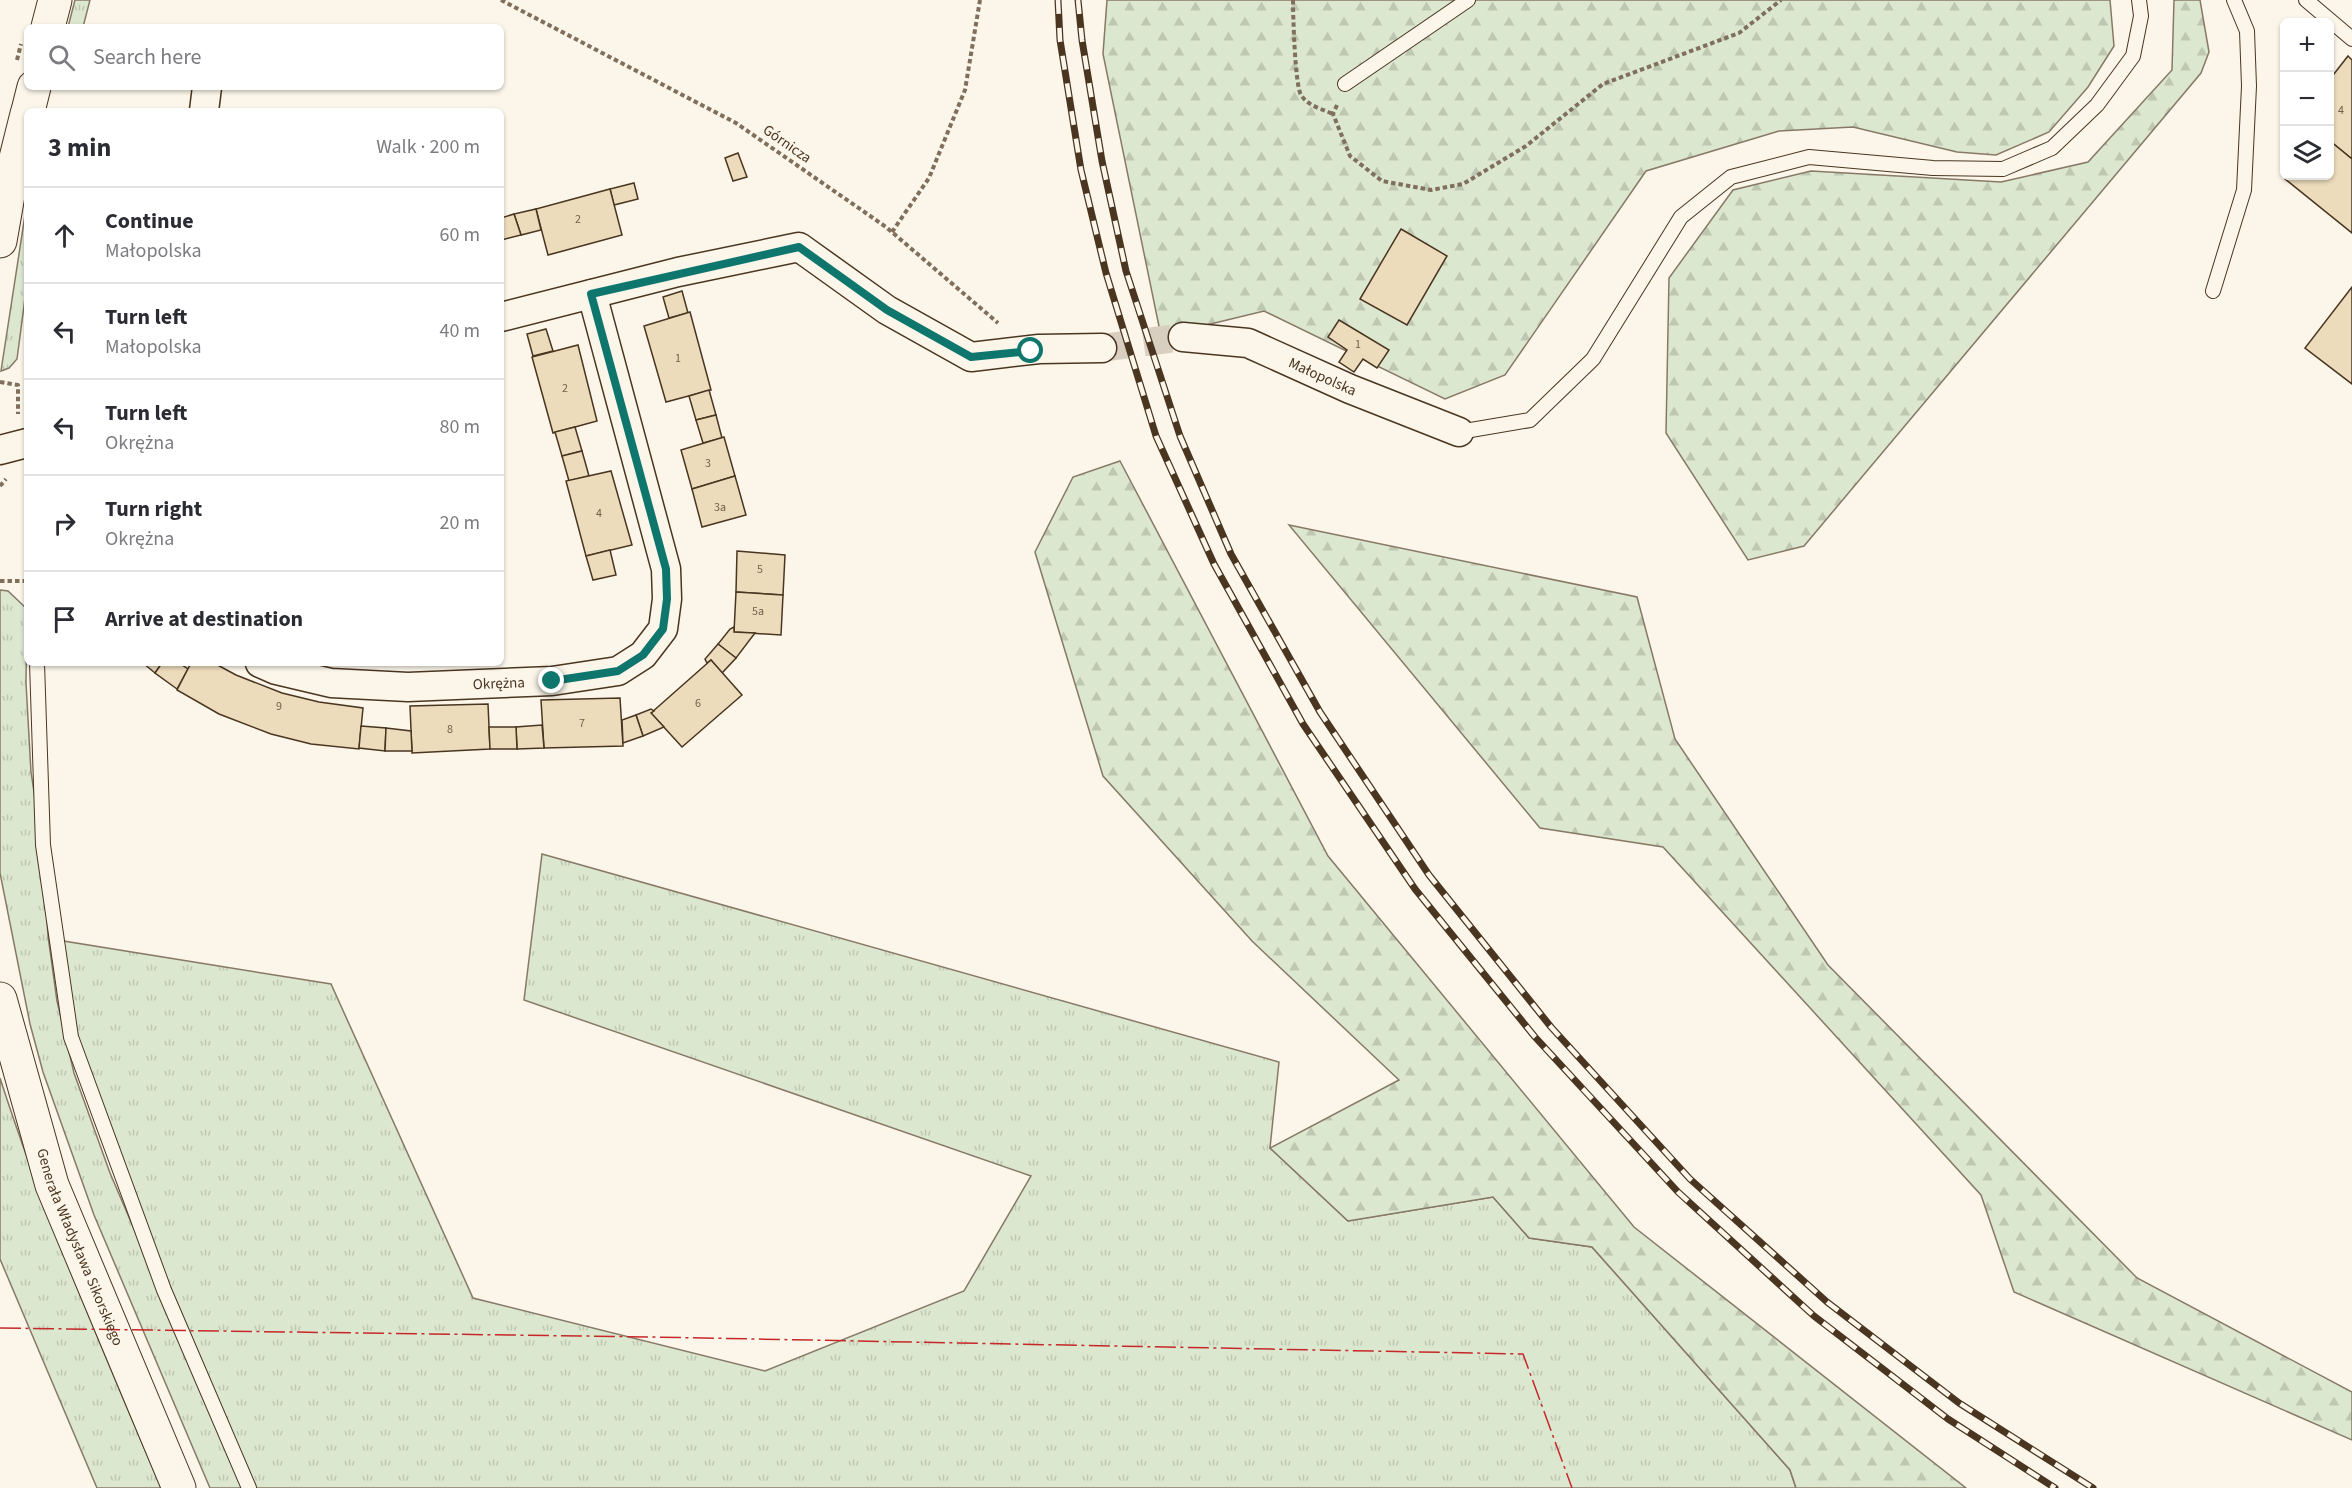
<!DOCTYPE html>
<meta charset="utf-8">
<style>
body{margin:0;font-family:"Source Sans 3",sans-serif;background:#f7f7f7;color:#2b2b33}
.controls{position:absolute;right:18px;top:18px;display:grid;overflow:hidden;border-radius:9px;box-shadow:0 2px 4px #0004}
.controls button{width:54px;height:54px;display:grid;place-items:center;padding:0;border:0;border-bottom:2px solid #e1e1e2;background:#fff;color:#2b2b33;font:30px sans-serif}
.stop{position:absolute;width:18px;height:18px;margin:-14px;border:4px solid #0f766e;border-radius:50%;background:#fff}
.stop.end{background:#0f766e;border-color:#fff;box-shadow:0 2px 6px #0008}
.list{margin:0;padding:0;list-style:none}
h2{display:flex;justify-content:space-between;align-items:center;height:78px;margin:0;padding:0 24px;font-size:26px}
h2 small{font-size:20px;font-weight:400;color:#7c7c81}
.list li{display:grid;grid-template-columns:39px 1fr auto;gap:18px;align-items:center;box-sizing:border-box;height:96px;padding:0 24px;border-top:2px solid #e1e1e2}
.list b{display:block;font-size:22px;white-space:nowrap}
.list p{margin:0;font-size:20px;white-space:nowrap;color:#7c7c81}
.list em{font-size:20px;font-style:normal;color:#7c7c81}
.icon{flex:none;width:33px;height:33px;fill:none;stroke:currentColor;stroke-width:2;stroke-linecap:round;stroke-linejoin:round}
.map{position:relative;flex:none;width:2352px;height:1488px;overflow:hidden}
.search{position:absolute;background:#fff;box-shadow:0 2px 4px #0004;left:24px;top:24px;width:480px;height:66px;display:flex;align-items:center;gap:15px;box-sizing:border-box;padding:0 21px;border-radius:9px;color:#7c7c81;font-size:22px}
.panel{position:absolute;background:#fff;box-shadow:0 2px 4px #0004;left:24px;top:108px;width:480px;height:558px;border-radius:9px}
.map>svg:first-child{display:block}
.grass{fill:url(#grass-tufts);stroke:#887966;stroke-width:1.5}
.forest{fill:url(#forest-firs);stroke:#887966;stroke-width:1.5}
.building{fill:#ecdcbc;stroke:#4a3520;stroke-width:1.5}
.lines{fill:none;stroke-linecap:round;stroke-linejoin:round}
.street-tunnel{stroke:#d8cfc1;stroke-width:28;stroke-dasharray:28 14;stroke-linecap:butt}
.lane-casing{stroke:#4a3520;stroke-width:16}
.street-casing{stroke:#4a3520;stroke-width:31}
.secondary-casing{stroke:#4a3520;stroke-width:35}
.path{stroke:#7f6f5c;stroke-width:4;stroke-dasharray:4.5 3;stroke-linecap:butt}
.lane{stroke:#fbf6e9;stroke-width:14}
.street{stroke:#fbf6e9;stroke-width:28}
.secondary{stroke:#fbf6e9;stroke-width:33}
.rail-casing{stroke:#4a3520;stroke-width:7}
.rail{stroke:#fbf6e9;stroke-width:4.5;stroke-dasharray:14;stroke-linecap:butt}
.power{stroke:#c62828;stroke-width:1.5;stroke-dasharray:21 4.5 3 4.5;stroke-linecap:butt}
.route{stroke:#0f766e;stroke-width:8}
.labels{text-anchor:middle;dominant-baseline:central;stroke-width:4.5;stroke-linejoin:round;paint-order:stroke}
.number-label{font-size:12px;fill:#725f47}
.street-label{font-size:15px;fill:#4a3520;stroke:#fbf6e9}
</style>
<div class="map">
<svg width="2352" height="1488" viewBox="0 0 2352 1488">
<defs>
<pattern id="grass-tufts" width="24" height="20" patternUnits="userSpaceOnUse" patternTransform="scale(1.5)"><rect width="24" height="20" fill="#dce7d0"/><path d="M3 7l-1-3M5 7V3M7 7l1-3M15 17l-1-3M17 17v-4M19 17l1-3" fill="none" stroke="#bec7b2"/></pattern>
<pattern id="forest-firs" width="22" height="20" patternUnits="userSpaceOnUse" patternTransform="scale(1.5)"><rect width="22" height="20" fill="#dce7d0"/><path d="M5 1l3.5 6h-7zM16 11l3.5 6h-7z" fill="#bec7b2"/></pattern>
</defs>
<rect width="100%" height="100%" fill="#fbf6e9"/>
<g class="grass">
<path d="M 75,0 L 90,0 L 83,27 L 68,27 Z"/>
<path d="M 27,202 L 27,283 L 17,359 L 9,368 L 1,371 Z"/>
<path d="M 0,590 L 8,591 L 27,609 L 26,683 L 31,772 L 43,852 L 48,936 L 57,1001 L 74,1073 L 110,1173 L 245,1488 L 210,1488 L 94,1215 L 43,1072 L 30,1024 L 0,873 Z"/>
<path d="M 542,854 L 1279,1062 L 1270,1148 L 1348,1221 L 1493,1197 L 1529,1238 L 1592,1247 L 1790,1470 L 1796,1488 L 249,1488 L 71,1037 L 57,940 L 331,984 L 473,1298 L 765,1371 L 964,1291 L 1031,1176 L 524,1000 Z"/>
<path d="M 0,1078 C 45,1218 104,1353 161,1488 L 97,1488 L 0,1259 Z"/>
</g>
<g class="forest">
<path d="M 1107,0 L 2110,0 L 2114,46 L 2088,87 L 2049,132 L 1996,155 L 1957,152 L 1853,127 L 1779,131 L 1646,171 L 1505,375 L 1445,399 L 1264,311 L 1161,336 L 1103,54 Z"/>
<path d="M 2174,0 L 2200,0 L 2209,52 L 2201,73 L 1804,546 L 1748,560 L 1666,433 L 1669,278 L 1733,190 L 1811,171 L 2001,182 L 2088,162 L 2172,70 Z"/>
<path d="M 1120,461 L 1328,856 L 1634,1227 L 1966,1488 L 1796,1488 L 1790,1470 L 1592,1247 L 1529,1238 L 1493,1197 L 1348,1221 L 1270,1148 L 1399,1080 L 1252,941 L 1103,776 L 1035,552 L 1073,477 Z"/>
<path d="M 1289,525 L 1637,597 L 1675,739 L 1828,965 L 2137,1278 L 2352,1392 L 2352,1440 L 2014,1292 L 1981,1195 L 1663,847 L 1540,828 Z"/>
</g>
<g class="building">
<path d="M 2348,56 L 2352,60 L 2352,159 L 2330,141 L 2330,79 Z"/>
<path d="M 2330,141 L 2352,159 L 2352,233 L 2285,179 L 2288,176 L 2330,176 Z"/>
<path d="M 738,153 L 747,177 L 733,181 L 725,158 Z"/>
<path d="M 634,183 L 638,199 L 614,205 L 610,189 Z"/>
<path d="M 610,189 L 622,235 L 548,255 L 536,209 Z"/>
<path d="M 536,209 L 541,230 L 521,235 L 514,214 Z"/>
<path d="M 514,214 L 521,235 L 501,240 L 501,218 Z"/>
<path d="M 1401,229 L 1447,256 L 1407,325 L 1360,299 Z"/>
<path d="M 2352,287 L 2352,384 L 2305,348 Z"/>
<path d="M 682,291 L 688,313 L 669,318 L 663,297 Z"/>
<path d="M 690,312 L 711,390 L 666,402 L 644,326 Z"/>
<path d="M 1339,320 L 1389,350 L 1377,368 L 1363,359 L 1354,372 L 1339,362 L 1347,350 L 1328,337 Z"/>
<path d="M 546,329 L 553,351 L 533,356 L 527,334 Z"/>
<path d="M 578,345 L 597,421 L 553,433 L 532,357 Z"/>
<path d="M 709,390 L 716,415 L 696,420 L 689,396 Z"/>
<path d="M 716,415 L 722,438 L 703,443 L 696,420 Z"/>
<path d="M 575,427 L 582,451 L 562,456 L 555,432 Z"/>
<path d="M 724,437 L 735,476 L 692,489 L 681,450 Z"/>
<path d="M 582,451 L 589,476 L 569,481 L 562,456 Z"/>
<path d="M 611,471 L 632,545 L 586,556 L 566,481 Z"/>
<path d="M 735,476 L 746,515 L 702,527 L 692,489 Z"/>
<path d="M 610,550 L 616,575 L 593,580 L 586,556 Z"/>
<path d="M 737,551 L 785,555 L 783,595 L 736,592 Z"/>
<path d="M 736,592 L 783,595 L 781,635 L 734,632 Z"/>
<path d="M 734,627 L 734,632 L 755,633 L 736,658 L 718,644 L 730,629 Z"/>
<path d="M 718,644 L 736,658 L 722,673 L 711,660 L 707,663 L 705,659 Z"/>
<path d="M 711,660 L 742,695 L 682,747 L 651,713 Z"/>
<path d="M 143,663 L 162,663 L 155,673 Z"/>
<path d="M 162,663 L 179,663 L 188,669 L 177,689 L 155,673 Z"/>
<path d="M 191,663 L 214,663 L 236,675 L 282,693 L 319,702 L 363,708 L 359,749 L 311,744 L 271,734 L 219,714 L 177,690 Z"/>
<path d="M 620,698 L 623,746 L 544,748 L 541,700 Z"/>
<path d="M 488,704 L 490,749 L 412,753 L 410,706 Z"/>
<path d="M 651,709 L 654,711 L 651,713 L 664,727 L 643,736 L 636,715 Z"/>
<path d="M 636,715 L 643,736 L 623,743 L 622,720 Z"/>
<path d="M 542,725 L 544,748 L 517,749 L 516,727 Z"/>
<path d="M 361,726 L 386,728 L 385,751 L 359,748 Z"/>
<path d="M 489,727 L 516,727 L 517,749 L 490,749 Z"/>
<path d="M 386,728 L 411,731 L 412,751 L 385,751 Z"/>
</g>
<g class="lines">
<path class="street-tunnel" d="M 1102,348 L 1183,337"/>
<defs>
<g id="lane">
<path d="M 2306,0 L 2352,39"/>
<path d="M 1345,84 L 1468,0"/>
<path d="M 2213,291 L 2244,190 L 2249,86 L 2247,31 L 2234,0"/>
<path d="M 1459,432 L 1530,420 L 1593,359 L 1681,217 L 1731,177 L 1809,157 L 1933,168 L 2003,169 L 2052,148 L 2097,105 L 2133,56 L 2141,16 L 2139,0"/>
<path d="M 37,663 L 43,845 L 71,1037 L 164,1290 L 249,1488"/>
</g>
<g id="street">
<path d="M 204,111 L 207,87"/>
<path d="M 501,317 L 678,272 L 799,247 L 887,310 L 971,357 L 1039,349 L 1102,348"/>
<path id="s1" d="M 1183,337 L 1248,343 L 1350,389 L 1459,432"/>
<path d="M 0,450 L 27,443"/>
<path id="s2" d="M 260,663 L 276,670 L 331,683 L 408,687 L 552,681 L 618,671 L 643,655 L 663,629 L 667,599 L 666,569 L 592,294"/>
</g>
<g id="secondary">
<path d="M 48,27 L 55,0"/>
<path d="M 28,111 L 34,87"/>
<path d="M 0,241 L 11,178 L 27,114"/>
<path id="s3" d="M 0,999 L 52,1185 L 179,1488"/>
</g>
</defs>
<use href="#lane" class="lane-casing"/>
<use href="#street" class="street-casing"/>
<use href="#secondary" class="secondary-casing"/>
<g class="path">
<path d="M 501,0 L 736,123 L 886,227 L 998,323"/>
<path d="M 1293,0 C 1293,16 1295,85 1301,95 C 1308,106 1322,109 1333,114"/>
<path d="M 17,60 L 21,44"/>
<path d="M 1337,105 L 1333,114 L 1350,156 L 1382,181 L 1431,190 L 1463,184 L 1526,146 L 1603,84 L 1739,33 L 1781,0"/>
<path d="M 892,232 L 929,178 L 965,90 L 980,0"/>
<path d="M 0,382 L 18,385 L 18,414"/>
<path d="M 0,486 L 6,479"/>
<path d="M 0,581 L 27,581"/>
</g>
<use href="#lane" class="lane"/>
<use href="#street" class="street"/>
<use href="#secondary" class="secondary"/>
<defs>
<g id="rail">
<path d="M 1058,0 L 1060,40 L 1081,170 L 1106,273 L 1156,436 L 1214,564 L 1303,724 L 1415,889 L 1535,1037 L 1678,1192 L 1814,1316 L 1948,1419 L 2055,1488"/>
<path d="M 1078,0 L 1082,40 L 1102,161 L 1126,271 L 1180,436 L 1231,554 L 1320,712 L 1429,875 L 1551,1027 L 1690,1179 L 1827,1302 L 1959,1403 L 2093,1488"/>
</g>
</defs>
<use href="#rail" class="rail-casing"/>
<use href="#rail" class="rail"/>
<path class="power" d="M 0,1328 L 653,1337 L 1523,1354 L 1572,1488"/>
</g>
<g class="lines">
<path class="route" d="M 552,681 L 618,671 L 643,655 L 663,629 L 667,599 L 666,569 L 591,294 L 799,247 L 887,310 L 971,357 L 1031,351"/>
</g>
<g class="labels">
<g class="number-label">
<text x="2341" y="110">4</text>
<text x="578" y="219">2</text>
<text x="1358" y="344">1</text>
<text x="678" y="358">1</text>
<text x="565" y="388">2</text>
<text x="708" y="463">3</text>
<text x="720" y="507">3a</text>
<text x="599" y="513">4</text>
<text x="760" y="569">5</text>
<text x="758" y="611">5a</text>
<text x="698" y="703">6</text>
<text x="279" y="706">9</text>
<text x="582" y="723">7</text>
<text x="450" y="729">8</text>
</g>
<g class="street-label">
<text transform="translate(787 144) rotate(35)">Górnicza</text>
<text stroke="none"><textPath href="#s1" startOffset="147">Małopolska</textPath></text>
<text stroke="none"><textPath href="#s2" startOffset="242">Okrężna</textPath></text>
<text stroke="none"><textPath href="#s3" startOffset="261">Generała Władysława Sikorskiego</textPath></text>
</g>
</g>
</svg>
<div class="controls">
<button>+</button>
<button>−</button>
<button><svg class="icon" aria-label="layers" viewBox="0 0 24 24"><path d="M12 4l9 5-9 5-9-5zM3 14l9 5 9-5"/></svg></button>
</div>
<div class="stop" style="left:1031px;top:351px"></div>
<div class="stop end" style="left:552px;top:681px"></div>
<div class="search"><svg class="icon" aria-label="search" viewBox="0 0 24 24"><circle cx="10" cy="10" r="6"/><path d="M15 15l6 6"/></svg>Search here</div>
<section class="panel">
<h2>3 min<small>Walk · 200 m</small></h2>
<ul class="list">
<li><svg class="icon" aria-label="ahead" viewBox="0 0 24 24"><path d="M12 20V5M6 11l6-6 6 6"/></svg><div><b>Continue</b><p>Małopolska</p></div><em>60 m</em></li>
<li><svg class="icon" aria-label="left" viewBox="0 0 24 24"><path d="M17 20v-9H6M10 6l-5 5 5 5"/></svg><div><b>Turn left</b><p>Małopolska</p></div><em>40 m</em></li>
<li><svg class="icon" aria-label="left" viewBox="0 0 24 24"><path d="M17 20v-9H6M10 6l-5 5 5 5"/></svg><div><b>Turn left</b><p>Okrężna</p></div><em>80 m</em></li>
<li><svg class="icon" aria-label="right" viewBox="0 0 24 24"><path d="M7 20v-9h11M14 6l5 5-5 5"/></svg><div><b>Turn right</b><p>Okrężna</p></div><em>20 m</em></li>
<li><svg class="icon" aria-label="arrive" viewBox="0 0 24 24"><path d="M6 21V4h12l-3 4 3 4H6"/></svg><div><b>Arrive at destination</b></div></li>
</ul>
</section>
</div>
